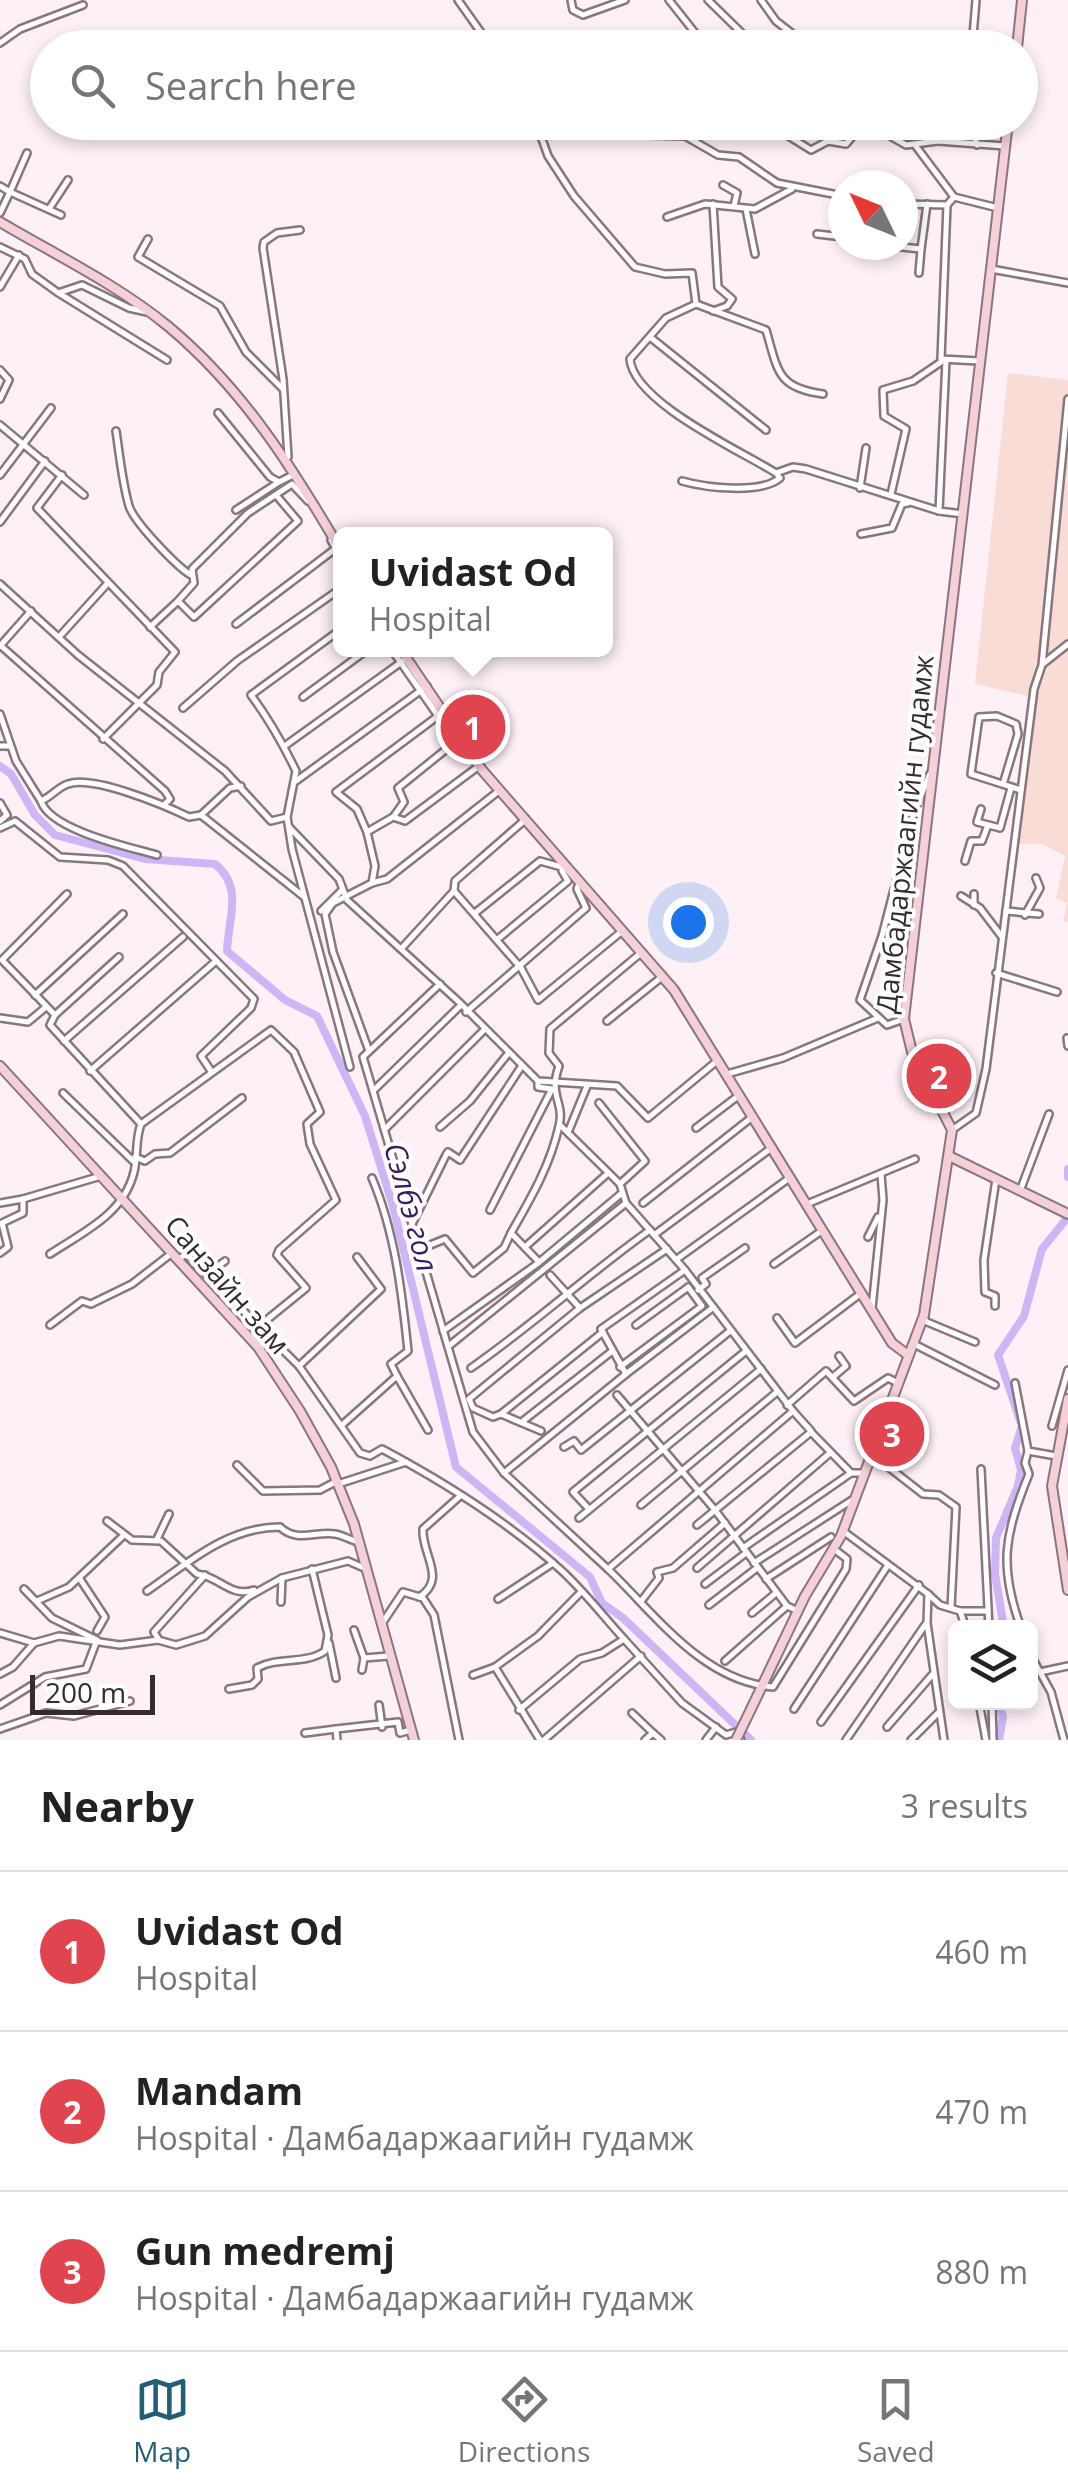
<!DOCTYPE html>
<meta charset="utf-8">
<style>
body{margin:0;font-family:"Open Sans",sans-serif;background:#f2f2f2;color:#222}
.controls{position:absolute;right:30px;bottom:30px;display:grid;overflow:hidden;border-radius:15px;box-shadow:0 5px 15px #0003}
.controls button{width:90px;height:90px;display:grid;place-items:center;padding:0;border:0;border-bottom:2px solid #e0e0e0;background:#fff;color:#222;font:50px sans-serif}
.compass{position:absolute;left:828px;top:170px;width:90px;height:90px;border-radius:50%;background:#fff;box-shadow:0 5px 15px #0003;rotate:313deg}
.scale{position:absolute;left:30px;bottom:25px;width:125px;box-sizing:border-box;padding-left:10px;border:5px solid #342c30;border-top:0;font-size:28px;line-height:35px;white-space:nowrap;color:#342c30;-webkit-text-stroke:8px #fff;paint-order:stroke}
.you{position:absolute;left:688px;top:922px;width:35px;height:35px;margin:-25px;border:8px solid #fff;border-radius:50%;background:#1a73e8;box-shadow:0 0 0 15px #1a73e833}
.badge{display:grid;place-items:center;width:65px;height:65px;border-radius:50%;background:#235e77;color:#fff;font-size:32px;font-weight:700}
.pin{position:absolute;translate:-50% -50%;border:5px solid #fff;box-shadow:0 2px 10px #0006}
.popup{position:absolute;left:333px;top:527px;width:280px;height:130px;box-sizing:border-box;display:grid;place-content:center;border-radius:15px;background:#fff;filter:drop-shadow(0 2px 8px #0005);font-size:32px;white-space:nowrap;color:#767676}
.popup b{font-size:38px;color:#222}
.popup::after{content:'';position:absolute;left:50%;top:100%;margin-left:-20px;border:20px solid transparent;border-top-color:#fff}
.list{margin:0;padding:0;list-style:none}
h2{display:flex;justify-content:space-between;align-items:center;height:130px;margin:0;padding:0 40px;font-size:42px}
h2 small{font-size:32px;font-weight:400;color:#767676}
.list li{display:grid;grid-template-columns:65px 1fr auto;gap:30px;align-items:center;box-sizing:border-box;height:160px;padding:0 40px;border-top:2px solid #e0e0e0}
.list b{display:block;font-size:38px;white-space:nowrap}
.list p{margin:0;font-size:32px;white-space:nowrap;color:#767676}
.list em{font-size:32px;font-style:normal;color:#767676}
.icon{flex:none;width:55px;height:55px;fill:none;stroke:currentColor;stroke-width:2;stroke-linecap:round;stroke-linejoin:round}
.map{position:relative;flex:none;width:1068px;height:1740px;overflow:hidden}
.search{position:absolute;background:#fff;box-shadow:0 5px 15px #0003;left:30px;right:30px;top:30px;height:110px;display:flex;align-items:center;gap:25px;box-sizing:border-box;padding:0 35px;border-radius:55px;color:#767676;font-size:38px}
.sheet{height:610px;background:#fff}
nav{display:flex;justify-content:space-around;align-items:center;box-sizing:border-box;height:140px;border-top:2px solid #e0e0e0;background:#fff;font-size:28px;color:#767676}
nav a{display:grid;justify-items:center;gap:5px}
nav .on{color:#235e77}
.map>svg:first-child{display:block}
.green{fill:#f9dcd5}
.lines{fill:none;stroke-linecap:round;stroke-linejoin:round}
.river{stroke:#ccb6f5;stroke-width:8}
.street-casing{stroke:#89767f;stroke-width:10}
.secondary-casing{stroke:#89767f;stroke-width:12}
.street{stroke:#fff;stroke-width:5}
.secondary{stroke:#f5d0d6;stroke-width:8}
.secondary-bridge-casing{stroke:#89767f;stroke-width:12;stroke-linecap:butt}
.secondary-bridge{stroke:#f5d0d6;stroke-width:8}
.labels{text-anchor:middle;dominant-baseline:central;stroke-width:8;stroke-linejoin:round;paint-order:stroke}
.street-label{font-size:28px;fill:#342c30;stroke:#fff}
.water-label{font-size:30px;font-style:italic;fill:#3a1961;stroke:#fff}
</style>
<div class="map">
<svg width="1068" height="1740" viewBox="0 0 1068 1740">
<rect width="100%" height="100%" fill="#fdf0f6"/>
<path class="green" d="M 1008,373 L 1068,380 L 1068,922 L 1063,921 L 1067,903 L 1056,899 L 1065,856 L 1042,844 L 1012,844 L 1035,698 L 975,684 Z"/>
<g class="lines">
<g class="river">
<path d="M 0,766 L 11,774 L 35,815 L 55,835 L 145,859 L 215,864 C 244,887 228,919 227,951 L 285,1000 L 317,1016 L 365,1116 L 393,1206 L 456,1467 L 590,1577 L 602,1603 L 623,1618 L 751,1740"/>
<path d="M 1068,1169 L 1068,1177"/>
<path d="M 1004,1628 L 995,1574 L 996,1538 L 1018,1486 L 1021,1470 L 1015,1448 L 1022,1426 L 998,1355 L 1024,1316 L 1042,1249 L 1068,1217"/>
<path d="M 999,1702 L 1003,1717 L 999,1740"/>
</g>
<defs>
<g id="street">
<path d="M 458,0 L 492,48"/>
<path d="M 571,0 L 573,10 L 583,15 L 625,0"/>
<path d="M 669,0 L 707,48"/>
<path d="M 708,0 L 757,48"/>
<path d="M 761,0 L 776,21 L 811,48"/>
<path d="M 0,43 L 20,29 L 83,5"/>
<path d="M 972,48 L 976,0"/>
<path d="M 536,122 L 548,156 L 574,196 L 635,267 L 665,274 L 692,273 L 696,304"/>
<path d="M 766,122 L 811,150 L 828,141"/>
<path d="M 805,122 L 828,141 L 846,144 L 864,123"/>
<path d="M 865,122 L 906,145 L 938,141"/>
<path d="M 908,122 L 938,141 L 1005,146"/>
<path d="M 970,122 L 977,145"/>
<path d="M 649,135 L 685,136 L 718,155 L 739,157 L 777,183 L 843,196"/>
<path d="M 934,137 L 936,122"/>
<path d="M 915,145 L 954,197"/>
<path d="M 27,153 L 10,192 L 61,215"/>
<path d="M 723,185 L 737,193 L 734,206"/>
<path d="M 0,186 L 10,192 L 0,213"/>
<path d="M 903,204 L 947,205 L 954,197 L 998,208"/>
<path d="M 947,205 L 941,359 L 979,361"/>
<path d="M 49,209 L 68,180"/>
<path d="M 746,209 L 755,254"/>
<path d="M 667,217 L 705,204 L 755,209 L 792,189"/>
<path d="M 817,234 L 843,237"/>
<path d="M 148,239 L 138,257 L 220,306 L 246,352 L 283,389"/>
<path d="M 882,245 L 921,249 L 927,204"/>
<path d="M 0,247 L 25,259 L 32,274 L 57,292 L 167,360"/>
<path d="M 991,269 L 1068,283"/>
<path d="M 919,273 L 921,249"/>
<path d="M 0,287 L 19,255"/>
<path d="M 61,292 L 82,285 L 129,308 L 147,312"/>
<path d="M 696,304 L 666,318 L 630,359 C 633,402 741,451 776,473 L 793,467 L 806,469 L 939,511"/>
<path d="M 696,304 L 766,330 C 778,371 777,388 823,394"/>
<path d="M 713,311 L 727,306 L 732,299 L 718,287 L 713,204"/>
<path d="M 650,337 L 766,430"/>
<path d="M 946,360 L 939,511 L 963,514"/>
<path d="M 0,370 L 9,380 L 0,399"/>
<path d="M 218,413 L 270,477 L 279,482 L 295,474"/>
<path d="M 0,425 L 84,495"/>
<path d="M 116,431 C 120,458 122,481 129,506 C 134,522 177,567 191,575"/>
<path d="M 288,457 L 283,379 L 263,248 L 264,242 L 277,233 L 300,230"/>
<path d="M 0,475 L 51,408"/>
<path d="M 62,475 L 37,508 L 175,652 L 159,672 L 157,685 L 103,739"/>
<path d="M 682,481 C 707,488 761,494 780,478 L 776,473"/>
<path d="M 860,488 L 866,448"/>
<path d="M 891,494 L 906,429 L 884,416 L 883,390 L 913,381 L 941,362"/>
<path d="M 276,495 L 298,521 L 194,617 L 178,601 L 194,583 L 192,569 L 248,513 L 292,484 L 308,501"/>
<path d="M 236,510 L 279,482"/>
<path d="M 0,522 L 45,461"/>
<path d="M 861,534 L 892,528 L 902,504 L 908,503"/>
<path d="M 331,540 L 340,557"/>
<path d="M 0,584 L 78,655 L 225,771 L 271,821 L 287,817"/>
<path d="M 236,624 L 335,549"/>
<path d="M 150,627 L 177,602"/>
<path d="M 340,630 L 251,695 C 271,722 283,744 296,771 L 287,817 L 292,849 L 350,1067"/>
<path d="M 59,637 L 107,584"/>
<path d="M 0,645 L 165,791 L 170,799 L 164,805"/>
<path d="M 0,646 L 31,611"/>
<path d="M 392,650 L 438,716"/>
<path d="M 1044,663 L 1068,644"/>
<path d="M 303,697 L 367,650"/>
<path d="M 183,708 L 237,661 L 340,589"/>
<path d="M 0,714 L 16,761 L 41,801 C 51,797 58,787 68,784 C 93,775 164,805 189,817 L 201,815 L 303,896"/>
<path d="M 286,745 L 407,658"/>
<path d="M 0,746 L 10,746"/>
<path d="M 296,781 L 427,686"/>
<path d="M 1004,781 L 1018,734 L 1016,724 L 997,716 L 979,717 L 971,774 L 1021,790"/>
<path d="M 41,801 C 50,830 129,847 157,855"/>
<path d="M 0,803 L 7,815 L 0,821"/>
<path d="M 981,809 L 977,822 L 1000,828 L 1011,788"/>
<path d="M 201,815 L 230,788 L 241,786"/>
<path d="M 394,816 L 404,802 L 398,788 L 459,739"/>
<path d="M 289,827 L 339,879 L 347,900 L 459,1002 L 538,1081 L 617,1086 L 648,1118 L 717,1061"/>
<path d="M 0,828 L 15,821 L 60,857 L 108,860 L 123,866 L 254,999 L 251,1008 L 201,1056 L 211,1071"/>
<path d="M 367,832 L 393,817 L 405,821 L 479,766"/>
<path d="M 965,861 L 971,841 L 982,841 L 988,825"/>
<path d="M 372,883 L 387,879 L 500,790"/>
<path d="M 454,891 L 455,881 L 526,819"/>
<path d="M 974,894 L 974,905"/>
<path d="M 961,896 L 980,908 L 1002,937"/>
<path d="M 321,911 L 342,890"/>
<path d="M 1006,911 L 1039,914"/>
<path d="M 475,913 L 540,861 L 565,868"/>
<path d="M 1025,915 L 1040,888 L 1036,878"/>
<path d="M 499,938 L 568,881 L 562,871"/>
<path d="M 401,949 L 454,891 L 521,968 L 538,1000 L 621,932"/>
<path d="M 996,973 L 1057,992"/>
<path d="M 440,984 L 363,1057 L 473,1432 L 504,1473 L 608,1569"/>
<path d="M 35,995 L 123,914"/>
<path d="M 466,1012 L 586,908 L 577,889 L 579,883"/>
<path d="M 55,1015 L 119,957"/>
<path d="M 0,1018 L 28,1022 L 46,1007"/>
<path d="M 904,1019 L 887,1025 L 860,1000 L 882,936 L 914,812 L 930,774"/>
<path d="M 607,1021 L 663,976"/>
<path d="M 1067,1038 L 1068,1046"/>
<path d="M 64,1041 L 183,937"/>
<path d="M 369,1051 L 333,952 L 325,914 L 333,903 L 372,883 L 375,866 L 367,832 L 357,809 L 336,792 L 442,713"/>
<path d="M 90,1071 L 216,961"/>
<path d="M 727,1074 L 783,1058 L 878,1018"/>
<path d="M 374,1090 L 461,1005"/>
<path d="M 63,1093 L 133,1161"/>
<path d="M 599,1103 L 645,1161 L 620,1184 L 626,1203 L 685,1270 L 793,1411 L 608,1569 C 656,1615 702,1681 773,1687 L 846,1569 L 847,1559 L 834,1549"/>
<path d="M 141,1124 L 271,1030 L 294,1052 L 320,1112 L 307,1124 L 310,1144 L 336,1200 L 279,1250 L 277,1255 L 306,1288 L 258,1327"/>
<path d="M 560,1125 L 620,1184"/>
<path d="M 440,1127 L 470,1101 L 507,1055"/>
<path d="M 696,1128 L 738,1096"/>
<path d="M 385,1129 L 484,1030"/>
<path d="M 569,1130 L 587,1086"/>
<path d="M 952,1130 L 976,1113 L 986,1069 L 1034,689 L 1042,665 L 1068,399"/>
<path d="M 135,1157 L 145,1161 L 155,1154 L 170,1153 L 242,1098"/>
<path d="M 372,1178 C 395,1232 402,1293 408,1351 L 391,1364 L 397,1376"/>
<path d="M 1020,1191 L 1049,1114"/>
<path d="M 0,1203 L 23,1199"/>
<path d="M 643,1203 L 751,1118"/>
<path d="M 807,1204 L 915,1159"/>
<path d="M 490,1210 L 552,1089 L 538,1087 L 538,1081"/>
<path d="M 412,1224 L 446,1155 L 448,1152 L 460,1160 L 521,1067"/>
<path d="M 654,1235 L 770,1149"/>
<path d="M 868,1237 L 878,1217"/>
<path d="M 525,1247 L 607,1174"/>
<path d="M 418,1250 L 445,1239 L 473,1273 L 504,1248 L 511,1233"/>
<path d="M 0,1253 L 8,1247 L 2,1223 L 23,1213 L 23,1199 L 101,1176"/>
<path d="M 50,1254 C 83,1232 124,1214 134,1172 C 138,1156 135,1140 141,1124 L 50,1025 L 55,1015 L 2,960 L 67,894"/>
<path d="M 179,1259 L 186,1254 L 299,1366 L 360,1453 L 370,1456 L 382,1449 C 444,1482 508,1522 561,1570 C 584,1591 603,1616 624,1639"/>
<path d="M 677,1259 L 788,1179"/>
<path d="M 538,1261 L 511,1233 C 531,1198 550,1166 559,1126 C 565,1102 548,1097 559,1066 L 549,1053 L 550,1029 L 642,952"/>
<path d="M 774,1264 L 820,1232"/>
<path d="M 207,1274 L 225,1261"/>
<path d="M 550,1275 L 580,1308"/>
<path d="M 698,1290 L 706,1284 L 702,1278 L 745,1248"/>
<path d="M 995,1306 L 995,1296 L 985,1292 L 984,1260 L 996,1179"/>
<path d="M 872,1308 L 883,1200 L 881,1174"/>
<path d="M 923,1317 L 927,1322 L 975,1342"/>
<path d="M 777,1318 L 795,1343 L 860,1294"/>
<path d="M 50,1325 L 82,1301 L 91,1304 L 132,1284 L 172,1253"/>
<path d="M 636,1325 L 687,1288"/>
<path d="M 443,1331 L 537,1264 L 622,1193"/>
<path d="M 914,1344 L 995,1385"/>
<path d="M 450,1345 L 626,1203"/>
<path d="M 299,1366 L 381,1289 L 357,1257"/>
<path d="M 620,1367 L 702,1306 L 688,1287"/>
<path d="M 471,1368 C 533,1325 588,1274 650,1230"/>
<path d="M 626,1374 L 711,1309"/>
<path d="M 833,1377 L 846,1366 L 839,1356"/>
<path d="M 1015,1383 L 1028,1451 L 1056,1456"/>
<path d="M 617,1395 L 715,1510 L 787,1606 L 798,1611"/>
<path d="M 787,1405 L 826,1371 L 854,1401 L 888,1378 L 898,1383"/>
<path d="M 793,1411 L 811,1431"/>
<path d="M 501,1414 L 603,1332"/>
<path d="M 523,1421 L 611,1352"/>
<path d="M 342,1425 L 397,1376 L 428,1430"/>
<path d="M 1052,1426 L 1068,1370"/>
<path d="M 541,1431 L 501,1414 L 493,1417 L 473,1408 L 469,1399 L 580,1308 L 667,1249"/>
<path d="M 564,1447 L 574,1441 L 581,1450 L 730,1331"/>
<path d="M 873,1455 L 923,1494 L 939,1495 L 956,1507 L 951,1608"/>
<path d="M 237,1465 L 263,1491 L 320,1490 L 337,1481"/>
<path d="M 981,1469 L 989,1628"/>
<path d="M 504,1473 L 626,1374 L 601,1329 L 685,1270"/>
<path d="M 338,1484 L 406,1462"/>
<path d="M 641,1505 L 777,1392"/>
<path d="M 589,1509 L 573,1492 L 746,1351"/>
<path d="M 579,1518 L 761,1369"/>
<path d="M 107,1521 L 132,1540 L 161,1541 L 197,1574 C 219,1576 230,1598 254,1590"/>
<path d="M 697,1525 L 811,1432 L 851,1473 L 863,1473"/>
<path d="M 843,1531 L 928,1594 L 927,1623 L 944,1740"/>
<path d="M 157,1539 L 169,1514"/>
<path d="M 743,1548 L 851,1473"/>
<path d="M 754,1563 L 852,1500"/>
<path d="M 697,1568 L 830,1453"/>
<path d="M 80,1579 L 105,1617 L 97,1631"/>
<path d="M 766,1579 L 831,1537"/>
<path d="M 705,1584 L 746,1553"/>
<path d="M 147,1591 C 188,1563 227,1527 280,1527 C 297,1543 315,1531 335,1534 C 342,1535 351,1540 358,1542"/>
<path d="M 928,1594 L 940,1605 L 960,1611 L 966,1628"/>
<path d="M 419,1597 C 448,1579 421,1554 423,1529 L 459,1497"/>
<path d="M 498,1599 L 553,1563"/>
<path d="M 642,1600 L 659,1578 L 657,1572 L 673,1568 L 725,1523"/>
<path d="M 37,1601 L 69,1587 L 124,1535"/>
<path d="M 281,1602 L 282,1578"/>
<path d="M 709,1605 L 757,1568"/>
<path d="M 960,1611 L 987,1611"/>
<path d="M 752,1613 L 776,1593"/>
<path d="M 383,1622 L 403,1592 L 423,1598 L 434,1615 L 459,1740"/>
<path d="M 1021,1628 C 998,1565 1005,1534 1029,1474 L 1025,1463 L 1028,1451"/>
<path d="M 354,1630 L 364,1658 L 389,1656"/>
<path d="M 0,1633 L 34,1643 L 59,1636 L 120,1645 L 158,1640 L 176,1645 L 205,1636 L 248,1597 L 282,1578 L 348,1561 L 364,1568"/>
<path d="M 159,1640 L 154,1632 L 205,1575"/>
<path d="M 329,1643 L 336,1678"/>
<path d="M 1030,1654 L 1051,1692 L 1064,1740"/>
<path d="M 725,1661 L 787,1606"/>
<path d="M 362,1670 L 364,1658"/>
<path d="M 1040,1672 L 1068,1666"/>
<path d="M 0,1674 L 13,1667 L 34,1643"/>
<path d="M 473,1675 L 495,1667"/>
<path d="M 229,1689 L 252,1685 L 258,1679 L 257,1668 C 279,1656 305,1665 325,1651 L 328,1635 L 312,1569"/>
<path d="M 979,1702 L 986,1740"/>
<path d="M 992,1702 L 993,1740"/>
<path d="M 0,1705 L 45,1677 L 86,1669 L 97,1640 L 52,1618 L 24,1589"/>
<path d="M 379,1705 L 382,1727"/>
<path d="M 794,1709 L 888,1565"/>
<path d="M 519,1710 L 580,1659 L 602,1653 L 624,1639 L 682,1703 L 726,1735 L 736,1732 L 741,1740"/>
<path d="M 632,1713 L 653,1733"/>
<path d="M 821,1722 L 919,1585"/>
<path d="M 887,1727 L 932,1675"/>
<path d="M 0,1729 L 46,1713 L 74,1716 L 130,1701"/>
<path d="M 305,1733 L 336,1729"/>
<path d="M 337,1740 L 336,1729 L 398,1722 L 400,1733 L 411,1730"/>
<path d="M 540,1740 L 495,1667 L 538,1636 L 581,1592"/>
<path d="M 544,1740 L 641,1656"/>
<path d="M 645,1740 L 653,1733 L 661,1740"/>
<path d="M 706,1740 L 716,1727"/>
<path d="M 846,1740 L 925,1625"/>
<path d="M 911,1740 L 939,1712"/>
</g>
<g id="secondary">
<path d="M 1017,48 L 1022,0"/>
<path d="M 0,222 C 56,255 118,285 169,327 C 243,389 292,467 340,549"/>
<path d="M 401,650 L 482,770 L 674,990 L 892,1343 L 908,1355"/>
<path d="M 0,1066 L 258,1347 L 300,1411 L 331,1467 L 354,1524 L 414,1740"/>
<path d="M 949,1156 L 1068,1214"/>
<path d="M 1068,1399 L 1052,1486 L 1068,1590"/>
<path d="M 751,1709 L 805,1596 L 841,1536 L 924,1315 L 952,1130 L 912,1052 L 904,1019 L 1008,122"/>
</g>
</defs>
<use href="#street" class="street-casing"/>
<use href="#secondary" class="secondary-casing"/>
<use href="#street" class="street"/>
<use href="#secondary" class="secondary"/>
<defs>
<path id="secondary-bridge" d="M 736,1740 L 751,1709"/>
</defs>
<use href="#secondary-bridge" class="secondary-bridge-casing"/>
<use href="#secondary-bridge" class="secondary-bridge"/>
</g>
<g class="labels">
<g class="street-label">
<text transform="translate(904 834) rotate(-84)">Дамбадаржаагийн гудамж</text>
<text transform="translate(228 1284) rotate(49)">Санзайн зам</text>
</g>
<g class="water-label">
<text transform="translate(412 1207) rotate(75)">Сэлбэ гол</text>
</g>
</g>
</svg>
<div class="controls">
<button><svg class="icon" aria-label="layers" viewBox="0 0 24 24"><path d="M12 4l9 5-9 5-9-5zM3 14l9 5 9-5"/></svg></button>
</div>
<svg class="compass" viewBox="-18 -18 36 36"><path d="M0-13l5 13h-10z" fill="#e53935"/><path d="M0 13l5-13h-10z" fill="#767676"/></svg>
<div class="scale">200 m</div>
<div class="you"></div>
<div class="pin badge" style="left:473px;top:727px;background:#e0444e">1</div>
<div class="popup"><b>Uvidast Od</b>Hospital</div>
<div class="pin badge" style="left:939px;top:1076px;background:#e0444e">2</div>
<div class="pin badge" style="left:892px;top:1434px;background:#e0444e">3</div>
<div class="search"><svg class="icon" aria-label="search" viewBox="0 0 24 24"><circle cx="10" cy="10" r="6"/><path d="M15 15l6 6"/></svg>Search here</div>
</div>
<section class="sheet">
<h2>Nearby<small>3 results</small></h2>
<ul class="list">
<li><span class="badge" style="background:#e0444e">1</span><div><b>Uvidast Od</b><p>Hospital</p></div><em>460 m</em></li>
<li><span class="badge" style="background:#e0444e">2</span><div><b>Mandam</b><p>Hospital · Дамбадаржаагийн гудамж</p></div><em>470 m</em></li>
<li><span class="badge" style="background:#e0444e">3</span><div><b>Gun medremj</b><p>Hospital · Дамбадаржаагийн гудамж</p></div><em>880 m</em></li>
</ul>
</section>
<nav>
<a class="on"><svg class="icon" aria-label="map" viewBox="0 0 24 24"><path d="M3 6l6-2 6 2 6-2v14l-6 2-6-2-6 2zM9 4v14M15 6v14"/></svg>Map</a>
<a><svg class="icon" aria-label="directions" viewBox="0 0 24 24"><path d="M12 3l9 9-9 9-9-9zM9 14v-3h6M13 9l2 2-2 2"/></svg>Directions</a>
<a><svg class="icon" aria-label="saved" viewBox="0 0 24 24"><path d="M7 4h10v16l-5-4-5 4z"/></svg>Saved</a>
</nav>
